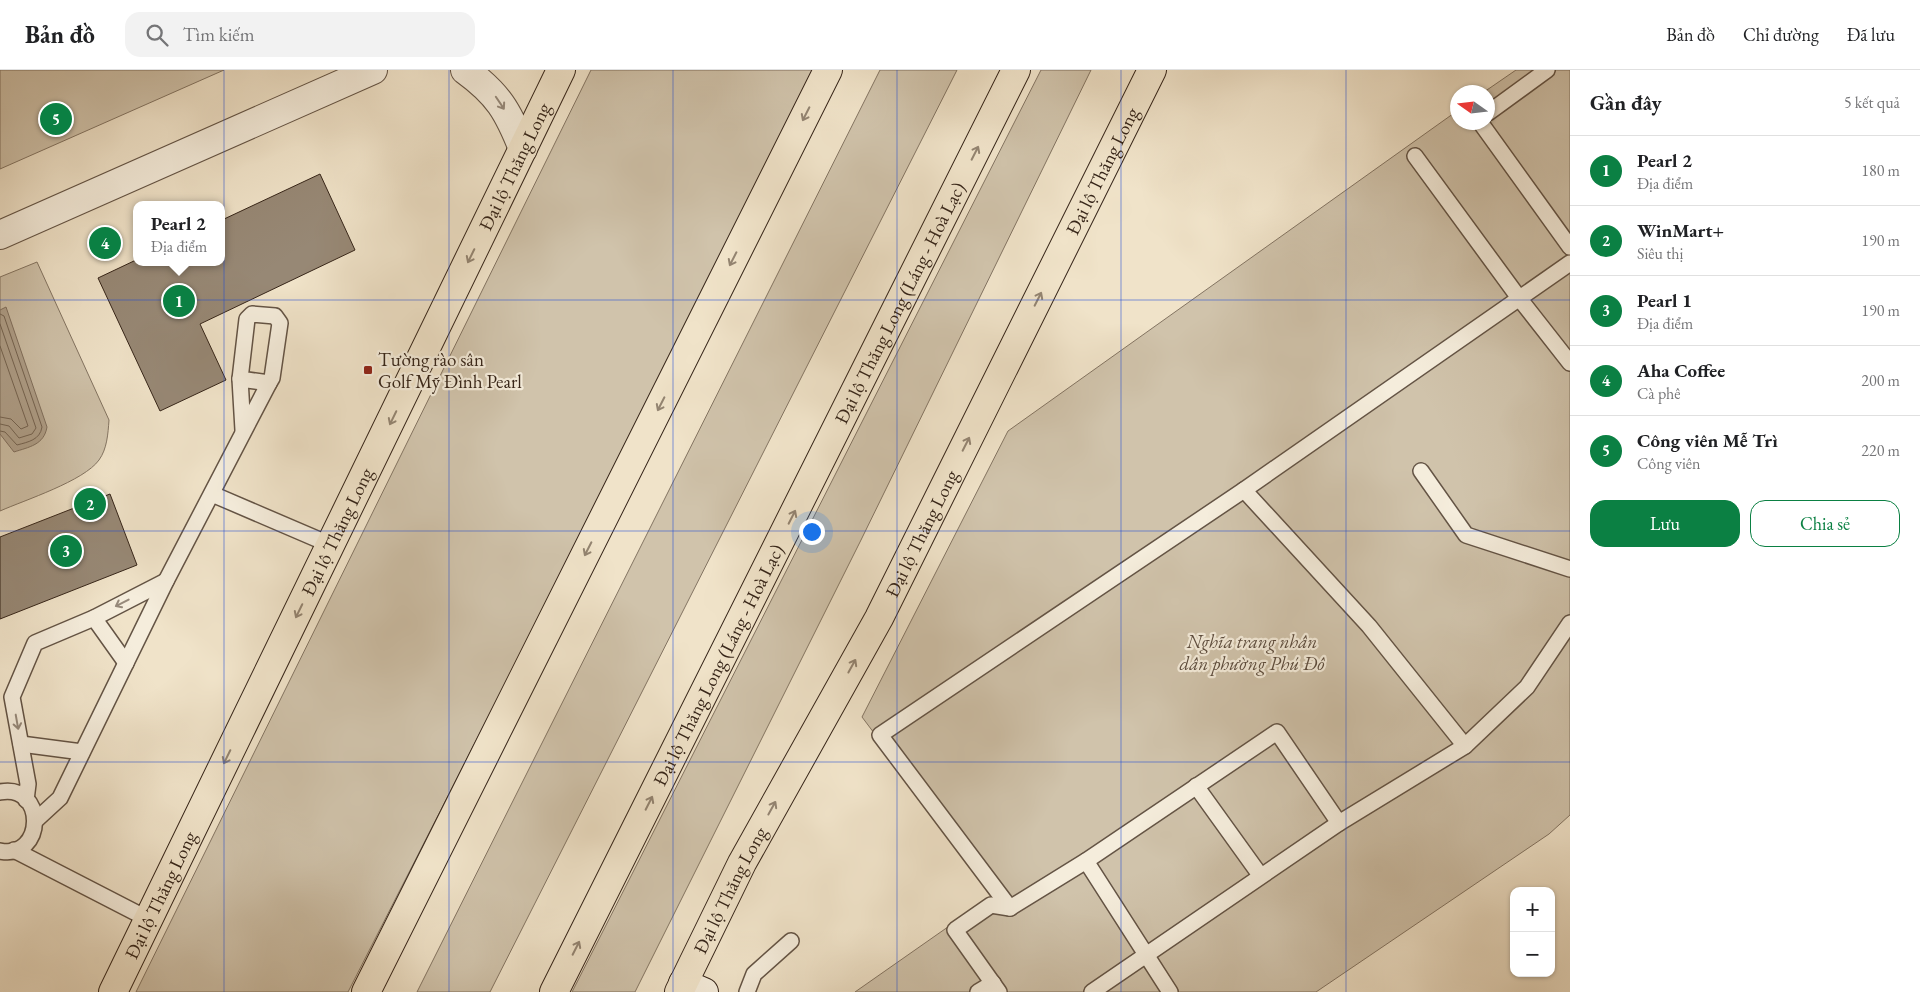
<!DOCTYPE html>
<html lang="vi">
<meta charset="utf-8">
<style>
body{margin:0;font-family:"EB Garamond",serif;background:#f2f2f2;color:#202124}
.controls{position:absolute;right:15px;bottom:15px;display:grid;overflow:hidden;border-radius:10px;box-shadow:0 1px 4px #0004}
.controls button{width:45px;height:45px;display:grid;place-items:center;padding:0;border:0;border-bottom:1px solid #e0e0e0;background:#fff;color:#202124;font:25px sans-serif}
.compass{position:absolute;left:1450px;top:15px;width:45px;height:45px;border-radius:50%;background:#fff;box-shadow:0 1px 4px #0004;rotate:284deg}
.you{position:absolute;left:811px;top:461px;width:18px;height:18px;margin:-12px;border:4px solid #fff;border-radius:50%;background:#1a73e8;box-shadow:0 0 0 8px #1a73e833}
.badge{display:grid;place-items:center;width:32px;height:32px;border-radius:50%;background:#0b8043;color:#fff;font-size:16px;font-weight:700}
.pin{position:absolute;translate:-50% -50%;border:2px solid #fff;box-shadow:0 1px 5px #0006}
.popup{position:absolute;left:133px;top:131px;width:92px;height:65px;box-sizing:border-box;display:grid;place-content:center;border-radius:10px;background:#fff;filter:drop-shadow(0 1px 4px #0005);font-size:16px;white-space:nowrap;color:#757577}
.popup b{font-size:19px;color:#202124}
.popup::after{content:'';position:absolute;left:50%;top:100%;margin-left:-10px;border:10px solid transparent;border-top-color:#fff}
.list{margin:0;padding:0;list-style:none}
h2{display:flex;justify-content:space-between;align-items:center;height:65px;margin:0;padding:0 20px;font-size:21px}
h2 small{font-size:16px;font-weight:400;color:#757577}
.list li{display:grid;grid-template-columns:32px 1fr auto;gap:15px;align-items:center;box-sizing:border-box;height:70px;padding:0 20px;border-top:1px solid #e0e0e0}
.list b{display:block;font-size:19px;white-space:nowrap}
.list p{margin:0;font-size:16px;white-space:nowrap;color:#757577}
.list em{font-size:16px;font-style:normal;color:#757577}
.actions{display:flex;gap:10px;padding:15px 20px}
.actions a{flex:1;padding:11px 0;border:1px solid #0b8043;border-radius:15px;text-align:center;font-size:18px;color:#0b8043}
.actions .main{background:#0b8043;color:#fff}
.icon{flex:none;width:28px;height:28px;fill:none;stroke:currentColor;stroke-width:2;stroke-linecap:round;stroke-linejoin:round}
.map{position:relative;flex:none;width:1570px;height:922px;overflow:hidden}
header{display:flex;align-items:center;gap:30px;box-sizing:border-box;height:70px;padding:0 25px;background:#fff;border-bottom:1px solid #e0e0e0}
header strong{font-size:24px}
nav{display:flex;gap:28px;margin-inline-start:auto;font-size:18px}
.search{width:350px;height:45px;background:#f2f2f2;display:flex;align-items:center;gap:12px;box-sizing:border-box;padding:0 18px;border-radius:15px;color:#757577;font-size:19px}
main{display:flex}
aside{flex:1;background:#fff}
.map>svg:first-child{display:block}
.green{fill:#d0c3ab;stroke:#837462}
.water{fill:#b1a28d;stroke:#80705f}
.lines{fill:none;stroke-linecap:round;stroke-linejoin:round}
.shore{stroke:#746453;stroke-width:1}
.building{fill:#978875;stroke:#362519}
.lane-casing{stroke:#645445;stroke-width:18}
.street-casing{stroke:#645445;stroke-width:30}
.secondary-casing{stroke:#362519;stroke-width:30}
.primary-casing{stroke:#362519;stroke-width:30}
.highway-casing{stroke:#362519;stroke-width:30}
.lane{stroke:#f5eddc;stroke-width:15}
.street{stroke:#f5eddc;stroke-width:28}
.secondary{stroke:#f5eddc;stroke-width:28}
.primary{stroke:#f0e3c9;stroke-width:28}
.highway{stroke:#f0e3c9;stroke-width:28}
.oneway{stroke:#96897a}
.oneway2{stroke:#938471}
.grid{fill:none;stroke:#1d4ed8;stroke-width:1;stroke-opacity:0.55}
.poi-dot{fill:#8f2418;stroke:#f5eddc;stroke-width:2}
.labels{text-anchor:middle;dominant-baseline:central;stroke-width:4.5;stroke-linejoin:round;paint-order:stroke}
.street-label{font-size:19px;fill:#362519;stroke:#f5eddc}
.poi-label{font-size:19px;fill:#362519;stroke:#f5eddc;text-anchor:start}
.park-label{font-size:19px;font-style:italic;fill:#5c4c3e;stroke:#f5eddc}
</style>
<header>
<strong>Bản đồ</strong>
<div class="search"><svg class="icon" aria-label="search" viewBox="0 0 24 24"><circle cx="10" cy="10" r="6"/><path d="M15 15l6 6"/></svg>Tìm kiếm</div>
<nav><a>Bản đồ</a><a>Chỉ đường</a><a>Đã lưu</a></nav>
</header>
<main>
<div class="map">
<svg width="1570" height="922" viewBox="0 0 1570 922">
<rect width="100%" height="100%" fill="#f0e3c9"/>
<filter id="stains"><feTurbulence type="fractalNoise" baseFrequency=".004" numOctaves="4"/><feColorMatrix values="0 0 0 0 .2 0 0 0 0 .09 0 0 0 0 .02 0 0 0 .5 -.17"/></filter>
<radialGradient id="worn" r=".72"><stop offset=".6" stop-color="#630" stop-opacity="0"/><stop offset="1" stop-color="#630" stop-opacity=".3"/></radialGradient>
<g class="green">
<path d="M 0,0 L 224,0 L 0,99 Z"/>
<path d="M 591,0 L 818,0 L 348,922 L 136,922 Z"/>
<path d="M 880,0 L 957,0 L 490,922 L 417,922 Z"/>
<path d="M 1041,0 L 1091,0 L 861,470 L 635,922 L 572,922 Z"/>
<path d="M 1516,0 L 1570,0 L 1570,745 L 1549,764 L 1316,922 L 855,922 L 995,824 L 862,647 L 1008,361 L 1457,41 L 1458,52 L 1488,52 L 1488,22 L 1484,22 Z"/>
<path d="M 37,192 L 109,350 C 108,364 107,379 99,390 C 84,411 25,430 0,441 L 0,207 Z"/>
</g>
<path class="water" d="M 6,237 L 47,357 C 44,375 29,377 14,382 L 0,364 L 0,240 Z"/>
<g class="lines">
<g class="shore">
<path d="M 0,244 L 4,246 L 42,357 C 40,370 28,372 17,375 L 5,362 L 0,361"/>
<path d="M 0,254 L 36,358 L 32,364 L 19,368 L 9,356 L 0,354"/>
<path d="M 0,276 L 28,356 L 21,359 L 11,349 L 0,347"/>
</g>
</g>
<g class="building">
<path d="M 320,104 L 355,180 L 200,254 L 226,310 L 160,341 L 98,208 L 136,190 L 136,192 L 222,192 L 222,150 Z"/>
<path d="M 110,424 L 137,495 L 0,549 L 0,467 Z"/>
</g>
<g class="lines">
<defs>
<g id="lane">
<path d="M 1488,43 L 1547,0"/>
<path d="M 1480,52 L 1570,177"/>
<path d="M 1415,86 L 1519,228 L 1570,293"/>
<path d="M 252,244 L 275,246 L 280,253 L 272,308 L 269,313 L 240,309 L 247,249 Z"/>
<path d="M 240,309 L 243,360"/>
<path d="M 1421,401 L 1466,465 L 1570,499"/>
<path d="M 1244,420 L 1369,556 L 1465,676"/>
<path d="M 212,424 L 331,475"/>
<path d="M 94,548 L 126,593"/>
<path d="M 21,674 L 82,682"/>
<path d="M 1196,716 L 1260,805"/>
<path d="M 0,722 C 47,713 45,790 0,781"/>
<path d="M 26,730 L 28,714 L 12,627 L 35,573 L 94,548 L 166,511"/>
<path d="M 35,751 L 60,728 L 166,511 L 269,313"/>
<path d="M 14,780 L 148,849"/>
<path d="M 1086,791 L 1170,922"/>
<path d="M 1010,838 L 880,665 L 1244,420 L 1570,193"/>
<path d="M 747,922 L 754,904 L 791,871"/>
<path d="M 978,922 L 993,913"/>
<path d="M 999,922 L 955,860 L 991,835 L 1010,838 L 1086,791 L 1277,662 L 1339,753"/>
<path d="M 1092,922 L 1339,753 L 1465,676 L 1527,617 L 1570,553"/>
</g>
<g id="street">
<path d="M 465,0 C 498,24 508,41 523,79"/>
<path d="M 0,165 L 373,0"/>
</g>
<path id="secondary" d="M 683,913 L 704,922"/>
<g id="primary">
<path id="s1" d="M 113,922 L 561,0"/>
<path id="s2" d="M 679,922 L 742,793 L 879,548 L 1152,0"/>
</g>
<g id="highway">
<path d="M 366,922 L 828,0"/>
<path id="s3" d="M 554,922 L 1016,0"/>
</g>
</defs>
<use href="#lane" class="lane-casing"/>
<use href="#street" class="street-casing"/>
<use href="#secondary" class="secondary-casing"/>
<use href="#primary" class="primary-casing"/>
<use href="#highway" class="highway-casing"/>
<use href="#lane" class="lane"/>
<use href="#street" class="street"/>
<use href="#secondary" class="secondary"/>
<use href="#primary" class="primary"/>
<use href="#highway" class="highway"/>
</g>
<defs><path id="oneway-shaft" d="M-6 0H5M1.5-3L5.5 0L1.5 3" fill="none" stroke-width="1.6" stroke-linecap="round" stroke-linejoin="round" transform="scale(1.25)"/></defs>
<g class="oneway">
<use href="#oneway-shaft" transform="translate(500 33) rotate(56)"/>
<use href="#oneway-shaft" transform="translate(122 533) rotate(153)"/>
<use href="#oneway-shaft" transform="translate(17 652) rotate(80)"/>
</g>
<g class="oneway2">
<use href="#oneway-shaft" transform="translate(806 44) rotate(117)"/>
<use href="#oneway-shaft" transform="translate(975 83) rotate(-63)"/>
<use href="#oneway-shaft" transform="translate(471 186) rotate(116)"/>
<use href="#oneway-shaft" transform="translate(733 189) rotate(117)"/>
<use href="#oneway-shaft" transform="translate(1038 229) rotate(-63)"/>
<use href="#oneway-shaft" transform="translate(661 334) rotate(117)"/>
<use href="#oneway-shaft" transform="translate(393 348) rotate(116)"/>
<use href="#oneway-shaft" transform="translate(966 374) rotate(-63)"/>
<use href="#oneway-shaft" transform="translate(792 447) rotate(-63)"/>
<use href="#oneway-shaft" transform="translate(588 479) rotate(117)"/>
<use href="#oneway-shaft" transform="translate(299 541) rotate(116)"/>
<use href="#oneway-shaft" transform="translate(852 596) rotate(-61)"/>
<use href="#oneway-shaft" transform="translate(227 687) rotate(116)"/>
<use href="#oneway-shaft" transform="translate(649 733) rotate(-63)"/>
<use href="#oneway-shaft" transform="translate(772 738) rotate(-61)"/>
<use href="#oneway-shaft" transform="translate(576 878) rotate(-63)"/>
</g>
<path class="grid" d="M 224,0 L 224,922M 449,0 L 449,922M 673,0 L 673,922M 897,0 L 897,922M 1121,0 L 1121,922M 1346,0 L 1346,922M 0,230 L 1570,230M 0,461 L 1570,461M 0,692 L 1570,692"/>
<rect class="poi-dot" x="363" y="295" width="10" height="10" rx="2.5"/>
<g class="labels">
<g class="street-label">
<text stroke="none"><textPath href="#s1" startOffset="918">Đại lộ Thăng Long</textPath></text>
<text stroke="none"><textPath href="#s2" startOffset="924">Đại lộ Thăng Long</textPath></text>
<text stroke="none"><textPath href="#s3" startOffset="771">Đại lộ Thăng Long (Láng - Hoà Lạc)</textPath></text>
<text stroke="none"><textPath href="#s1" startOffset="512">Đại lộ Thăng Long</textPath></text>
<text stroke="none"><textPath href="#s2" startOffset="519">Đại lộ Thăng Long</textPath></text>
<text stroke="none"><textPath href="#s3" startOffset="366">Đại lộ Thăng Long (Láng - Hoà Lạc)</textPath></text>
<text stroke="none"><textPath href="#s2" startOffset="114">Đại lộ Thăng Long</textPath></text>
<text stroke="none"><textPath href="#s1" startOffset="108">Đại lộ Thăng Long</textPath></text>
</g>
<g class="poi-label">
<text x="378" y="289">Tường rào sân<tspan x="378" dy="22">Golf Mỹ Đình Pearl</tspan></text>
</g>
<g class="park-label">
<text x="1252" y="571">Nghĩa trang nhân<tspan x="1252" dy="22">dân phường Phú Đô</tspan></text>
</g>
</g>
<rect width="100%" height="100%" filter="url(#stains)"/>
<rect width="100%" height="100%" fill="url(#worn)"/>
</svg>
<div class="controls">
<button>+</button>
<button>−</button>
</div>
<svg class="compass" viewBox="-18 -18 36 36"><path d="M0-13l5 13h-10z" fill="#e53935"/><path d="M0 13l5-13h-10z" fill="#757577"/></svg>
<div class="you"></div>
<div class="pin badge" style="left:179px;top:231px">1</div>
<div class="popup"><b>Pearl 2</b>Địa điểm</div>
<div class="pin badge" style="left:90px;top:434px">2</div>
<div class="pin badge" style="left:66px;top:481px">3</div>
<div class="pin badge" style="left:105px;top:173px">4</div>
<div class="pin badge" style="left:56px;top:49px">5</div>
</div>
<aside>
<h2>Gần đây<small>5 kết quả</small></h2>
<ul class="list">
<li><span class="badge">1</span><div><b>Pearl 2</b><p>Địa điểm</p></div><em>180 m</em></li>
<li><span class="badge">2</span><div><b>WinMart+</b><p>Siêu thị</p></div><em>190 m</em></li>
<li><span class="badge">3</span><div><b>Pearl 1</b><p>Địa điểm</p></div><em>190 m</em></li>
<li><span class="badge">4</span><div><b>Aha Coffee</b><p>Cà phê</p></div><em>200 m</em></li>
<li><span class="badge">5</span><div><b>Công viên Mễ Trì</b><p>Công viên</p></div><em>220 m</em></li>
</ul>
<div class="actions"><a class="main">Lưu</a><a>Chia sẻ</a></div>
</aside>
</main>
